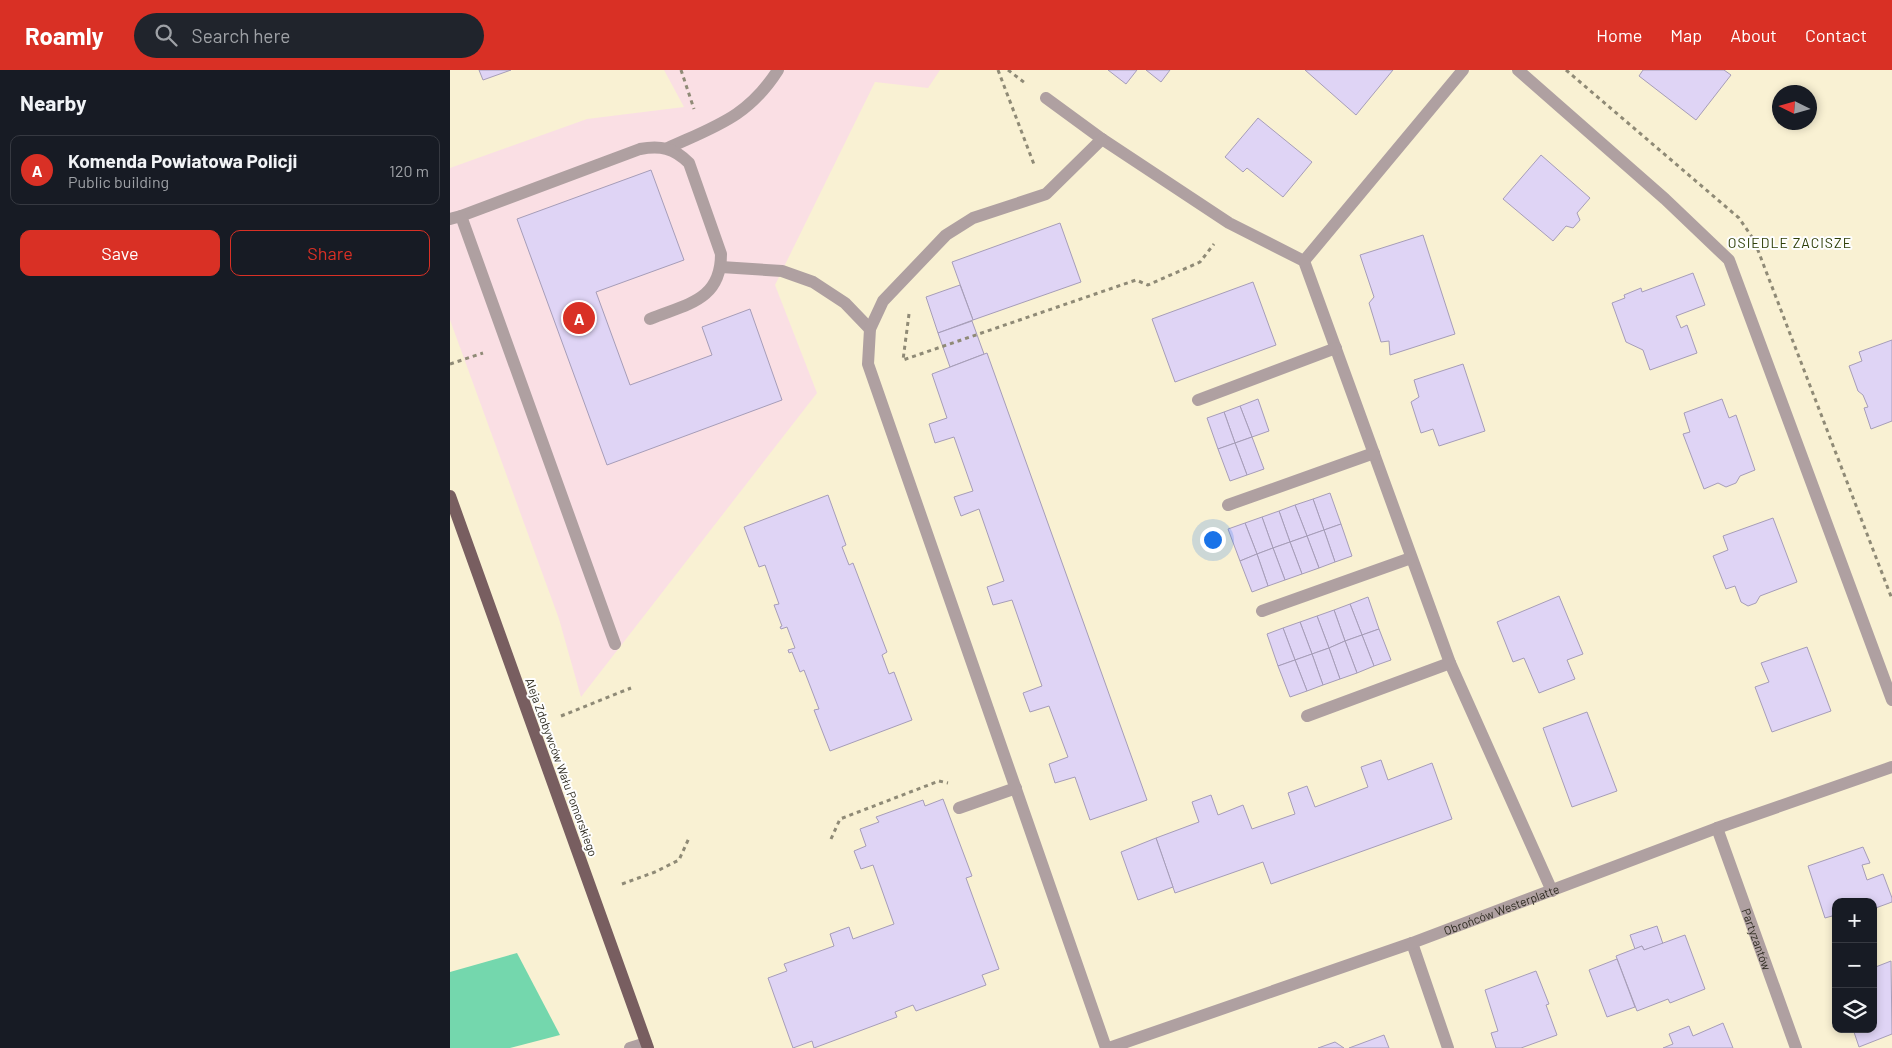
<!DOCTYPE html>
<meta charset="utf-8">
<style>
body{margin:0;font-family:Barlow,sans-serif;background:#20242c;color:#f1f3f6}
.controls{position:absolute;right:15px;bottom:15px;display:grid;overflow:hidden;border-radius:10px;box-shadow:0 2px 8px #0003}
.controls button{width:45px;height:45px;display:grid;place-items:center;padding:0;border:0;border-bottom:1px solid #363941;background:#171b24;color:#f1f3f6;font:25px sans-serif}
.compass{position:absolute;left:1322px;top:15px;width:45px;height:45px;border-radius:50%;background:#171b24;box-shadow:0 2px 8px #0003;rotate:275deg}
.you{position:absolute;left:762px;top:469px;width:18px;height:18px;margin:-12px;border:4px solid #fff;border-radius:50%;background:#1a73e8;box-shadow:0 0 0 8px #1a73e833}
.badge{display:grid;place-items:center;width:32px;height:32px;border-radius:50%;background:#d93025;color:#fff;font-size:16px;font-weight:700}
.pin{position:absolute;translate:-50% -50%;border:2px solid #fff;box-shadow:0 1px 5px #0006}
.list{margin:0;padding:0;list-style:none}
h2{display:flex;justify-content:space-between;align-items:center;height:65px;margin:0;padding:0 20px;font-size:21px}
h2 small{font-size:16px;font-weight:400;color:#9ea1a6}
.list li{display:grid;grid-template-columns:32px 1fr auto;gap:15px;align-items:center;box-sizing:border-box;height:70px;margin:0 10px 10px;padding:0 10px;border:1px solid #363941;border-radius:10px}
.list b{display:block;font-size:19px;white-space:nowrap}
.list p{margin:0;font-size:16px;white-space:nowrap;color:#9ea1a6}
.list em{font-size:16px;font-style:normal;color:#9ea1a6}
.actions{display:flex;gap:10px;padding:15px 20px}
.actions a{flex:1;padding:11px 0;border:1px solid #d93025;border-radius:10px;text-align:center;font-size:18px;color:#d93025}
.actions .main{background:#d93025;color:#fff}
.icon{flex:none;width:28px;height:28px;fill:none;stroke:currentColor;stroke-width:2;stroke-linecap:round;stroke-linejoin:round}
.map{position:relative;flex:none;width:1442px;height:978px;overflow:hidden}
header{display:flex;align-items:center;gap:30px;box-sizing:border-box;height:70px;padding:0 25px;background:#d93025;color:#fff}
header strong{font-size:24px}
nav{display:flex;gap:28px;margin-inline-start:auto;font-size:18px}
.search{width:350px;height:45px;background:#20242c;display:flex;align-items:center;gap:12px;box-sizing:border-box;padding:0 18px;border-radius:28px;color:#9ea1a6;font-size:19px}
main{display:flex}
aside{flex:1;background:#171b24}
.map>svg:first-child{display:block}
.commercial{fill:#fadfe4}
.green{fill:#74d7ad}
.building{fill:#dfd4f5;stroke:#a69db8}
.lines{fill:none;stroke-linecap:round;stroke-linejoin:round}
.path{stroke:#8f8a76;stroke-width:3;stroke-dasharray:4 4;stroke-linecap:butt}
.service{stroke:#afa0a1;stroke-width:12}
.minor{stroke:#afa0a1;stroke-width:12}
.primary{stroke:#785e60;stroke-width:12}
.labels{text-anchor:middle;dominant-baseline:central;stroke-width:4;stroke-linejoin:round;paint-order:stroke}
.street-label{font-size:12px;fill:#2f2c21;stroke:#fefefe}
.neighbourhood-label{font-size:14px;letter-spacing:1px;fill:#2e3e06;stroke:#fefefe}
</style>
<header>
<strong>Roamly</strong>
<div class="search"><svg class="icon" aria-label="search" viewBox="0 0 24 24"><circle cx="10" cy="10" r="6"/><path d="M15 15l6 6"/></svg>Search here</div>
<nav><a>Home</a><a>Map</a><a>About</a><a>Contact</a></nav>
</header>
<main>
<aside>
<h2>Nearby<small></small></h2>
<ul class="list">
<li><span class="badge">A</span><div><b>Komenda Powiatowa Policji</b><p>Public building</p></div><em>120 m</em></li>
</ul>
<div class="actions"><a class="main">Save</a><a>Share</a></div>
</aside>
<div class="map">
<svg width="1442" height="978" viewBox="0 0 1442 978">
<rect width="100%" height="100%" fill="#f9f1d3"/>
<path class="commercial" d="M 214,0 L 490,0 L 478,18 L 425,12 L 325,215 L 367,323 L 131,627 L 109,549 L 0,250 L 0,98 L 137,49 L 234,37 Z"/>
<path class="green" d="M 67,883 L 110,965 L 60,978 L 0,978 L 0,902 Z"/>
<g class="building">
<path d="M 29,0 L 61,0 L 33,10 Z"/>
<path d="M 658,0 L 687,0 L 676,14 Z"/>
<path d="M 696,0 L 720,0 L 711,12 Z"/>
<path d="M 855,0 L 943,0 L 906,45 Z"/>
<path d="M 1193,0 L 1274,0 L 1281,5 L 1246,50 L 1189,6 Z"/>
<path d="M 808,48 L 862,92 L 833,127 L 797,98 L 793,102 L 775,87 Z"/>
<path d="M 1091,85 L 1140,128 L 1127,143 L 1130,150 L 1123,158 L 1116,156 L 1103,171 L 1053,129 Z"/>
<path d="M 201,100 L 234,190 L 146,222 L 180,315 L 262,285 L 252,257 L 300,239 L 332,330 L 157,395 L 67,149 Z"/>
<path d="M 610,153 L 631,212 L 523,250 L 502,192 Z"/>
<path d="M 973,165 L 1005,264 L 940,285 L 939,271 L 931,272 L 919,233 L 924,227 L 910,185 Z"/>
<path d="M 1243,203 L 1255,235 L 1226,246 L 1231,258 L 1237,255 L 1247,283 L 1200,300 L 1193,280 L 1176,272 L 1162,233 L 1175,228 L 1174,225 L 1191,218 L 1192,222 Z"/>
<path d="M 803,212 L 826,275 L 725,312 L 702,249 Z"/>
<path d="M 510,215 L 523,250 L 488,263 L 476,227 Z"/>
<path d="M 522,251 L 534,284 L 500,297 L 488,263 Z"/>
<path d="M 1442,270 L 1442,351 L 1421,359 L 1414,338 L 1418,337 L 1413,325 L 1408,321 L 1399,296 L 1412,291 L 1409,282 Z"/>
<path d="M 537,283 L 697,730 L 640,750 L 625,707 L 605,713 L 599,694 L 618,687 L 599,636 L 580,642 L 573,623 L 592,616 L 562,530 L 543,535 L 537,517 L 554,511 L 529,439 L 511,446 L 504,427 L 523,421 L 504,367 L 485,373 L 479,354 L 497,348 L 482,304 Z"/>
<path d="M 1013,294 L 1035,361 L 989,376 L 983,359 L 971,363 L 961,332 L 969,327 L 964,310 Z"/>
<path d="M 808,329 L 819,361 L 802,367 L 790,336 Z"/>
<path d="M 1272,329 L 1279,348 L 1286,345 L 1305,400 L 1290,406 L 1286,413 L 1276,417 L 1268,413 L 1254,419 L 1233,364 L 1240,362 L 1234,343 Z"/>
<path d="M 790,336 L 802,367 L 785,373 L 774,342 Z"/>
<path d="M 774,342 L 785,373 L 768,379 L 757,348 Z"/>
<path d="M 802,367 L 814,399 L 797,405 L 785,373 Z"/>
<path d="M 785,373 L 797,405 L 780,411 L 768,379 Z"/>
<path d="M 880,423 L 891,454 L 874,460 L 863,429 Z"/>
<path d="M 378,425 L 396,475 L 392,477 L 399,495 L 403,493 L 437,582 L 432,585 L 439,604 L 444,602 L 462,650 L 380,681 L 364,640 L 369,639 L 354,600 L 350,602 L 342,582 L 339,583 L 338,580 L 345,578 L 337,557 L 331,559 L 330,557 L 332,556 L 324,535 L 329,534 L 315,495 L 309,497 L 294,457 Z"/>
<path d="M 863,429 L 874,460 L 857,466 L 845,435 Z"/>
<path d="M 845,435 L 857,466 L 840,472 L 829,441 Z"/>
<path d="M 829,441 L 840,472 L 823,478 L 812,447 Z"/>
<path d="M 812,447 L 823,478 L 807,484 L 795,453 Z"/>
<path d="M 1323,448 L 1347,512 L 1310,526 L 1306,533 L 1298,536 L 1291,532 L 1285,516 L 1276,519 L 1263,486 L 1278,480 L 1273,466 Z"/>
<path d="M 795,453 L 807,484 L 790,491 L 778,459 Z"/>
<path d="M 891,454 L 902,486 L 885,492 L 874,460 Z"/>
<path d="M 874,460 L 885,492 L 869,498 L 857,466 Z"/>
<path d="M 857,466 L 869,498 L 852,504 L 840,472 Z"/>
<path d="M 840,472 L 852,504 L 835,510 L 823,478 Z"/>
<path d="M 823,478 L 835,510 L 818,516 L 807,484 Z"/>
<path d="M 807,484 L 818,516 L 802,522 L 790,491 Z"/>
<path d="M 1109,526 L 1133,584 L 1117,590 L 1125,609 L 1089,623 L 1074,588 L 1063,592 L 1047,552 Z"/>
<path d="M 918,527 L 929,559 L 912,565 L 900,534 Z"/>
<path d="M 900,534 L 912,565 L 895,571 L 884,540 Z"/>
<path d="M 884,540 L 895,571 L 879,578 L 867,546 Z"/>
<path d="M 867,546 L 879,578 L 862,584 L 850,552 Z"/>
<path d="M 850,552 L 862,584 L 845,590 L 833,558 Z"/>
<path d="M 833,558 L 845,590 L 828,596 L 817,564 Z"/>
<path d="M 929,559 L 941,590 L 924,596 L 912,565 Z"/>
<path d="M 912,565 L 924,596 L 907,603 L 895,571 Z"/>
<path d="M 895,571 L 907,603 L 890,609 L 879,578 Z"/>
<path d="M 1357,577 L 1381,641 L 1322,662 L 1305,617 L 1319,612 L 1311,593 Z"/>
<path d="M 879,578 L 890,609 L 873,615 L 862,584 Z"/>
<path d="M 862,584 L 873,615 L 857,621 L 845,590 Z"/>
<path d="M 845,590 L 857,621 L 840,627 L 828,596 Z"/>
<path d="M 1137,642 L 1167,721 L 1122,737 L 1093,658 Z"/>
<path d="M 931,690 L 938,710 L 982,693 L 1002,749 L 821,814 L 813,792 L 725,823 L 706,768 L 749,752 L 742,732 L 761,725 L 768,745 L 793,735 L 802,759 L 845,744 L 838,723 L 857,716 L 865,737 L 918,717 L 911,697 Z"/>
<path d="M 493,729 L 522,806 L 516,808 L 549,899 L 532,905 L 536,915 L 466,941 L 463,935 L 445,942 L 447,947 L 364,978 L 362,971 L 343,978 L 318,908 L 337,901 L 334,894 L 384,876 L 380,864 L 399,857 L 403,869 L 444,854 L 423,795 L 411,799 L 404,781 L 416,776 L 410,759 L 429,752 L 426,747 L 473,730 L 475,736 Z"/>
<path d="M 706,768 L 723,817 L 688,830 L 671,782 Z"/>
<path d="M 1413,777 L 1420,793 L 1412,795 L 1417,810 L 1433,804 L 1442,828 L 1442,832 L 1423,839 L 1423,832 L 1386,832 L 1386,855 L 1382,846 L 1375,848 L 1358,796 Z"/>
<path d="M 1207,856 L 1213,874 L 1194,880 L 1192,876 L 1185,879 L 1180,865 Z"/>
<path d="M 1235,865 L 1255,919 L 1220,933 L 1218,929 L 1187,941 L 1166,886 L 1192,876 L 1194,880 Z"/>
<path d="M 1167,889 L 1185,937 L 1157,947 L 1139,900 Z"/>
<path d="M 1441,891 L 1442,964 L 1409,977 L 1403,959 L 1423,959 L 1423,898 Z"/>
<path d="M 1086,901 L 1099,934 L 1096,935 L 1107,965 L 1071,978 L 1046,978 L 1041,963 L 1048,961 L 1035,920 Z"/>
<path d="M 1273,953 L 1283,978 L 1213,978 L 1223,974 L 1219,964 L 1239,956 L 1243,966 Z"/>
<path d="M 934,965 L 939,978 L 899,978 Z"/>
<path d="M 885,972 L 894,978 L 868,978 Z"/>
</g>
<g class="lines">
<g class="path">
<path d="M 231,0 L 244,39"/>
<path d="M 548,0 L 585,97"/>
<path d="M 558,0 L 575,13"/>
<path d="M 1116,0 L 1289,148 L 1304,170 L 1442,529"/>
<path d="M 459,244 L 453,290 L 686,210 L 698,215 L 750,192 L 764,174"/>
<path d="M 0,294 L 33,283"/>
<path d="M 111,646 L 181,618"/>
<path d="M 381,769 L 390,749 L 489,711 L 498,713"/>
<path d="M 172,814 L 205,802 L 229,790 L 239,768"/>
</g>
<g class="service">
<path d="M 218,78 C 266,56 298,47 328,0"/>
<path d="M 11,146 L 190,79 C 210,75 224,78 239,93 L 271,184 C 271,231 236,234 200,249"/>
<path d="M 0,149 L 11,146 L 165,574"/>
<path d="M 854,191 L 1013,0"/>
<path d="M 271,197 L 332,201 L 363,212 L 395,233 L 420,259"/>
<path d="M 509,738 L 566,718"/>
<path d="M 180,978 L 196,973"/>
</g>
<g class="minor">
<path d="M 1068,0 L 1215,129 L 1279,190 L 1442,630"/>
<path d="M 596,28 L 652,69 L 779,153 L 854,191 L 1000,593 L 1102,821"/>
<path d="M 652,69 L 596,124 L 523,148 L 496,165 L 433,231 L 420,259 L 418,294 L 656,978"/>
<path d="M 748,330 L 886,278"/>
<path d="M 778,435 L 924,383"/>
<path d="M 812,541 L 961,488"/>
<path d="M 857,646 L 1000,593"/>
<path id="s1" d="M 1267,758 L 1346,978"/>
<path d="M 962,873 L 998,978"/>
<path id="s2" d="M 659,978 L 962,873 L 1267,758 L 1442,697"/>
</g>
<path class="primary" d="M 0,426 L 198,978"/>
</g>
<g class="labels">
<g class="street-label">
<text transform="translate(112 697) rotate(70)">Aleja Zdobywców Wału Pomorskiego</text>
<text stroke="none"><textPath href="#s2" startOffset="416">Obrońców Westerplatte</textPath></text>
<text stroke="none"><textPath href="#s1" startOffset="118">Partyzantów</textPath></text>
</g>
<g class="neighbourhood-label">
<text x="1340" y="172">OSIEDLE ZACISZE</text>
</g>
</g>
</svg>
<div class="controls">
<button>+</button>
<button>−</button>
<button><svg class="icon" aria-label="layers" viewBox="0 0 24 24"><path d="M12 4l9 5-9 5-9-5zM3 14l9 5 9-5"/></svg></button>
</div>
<svg class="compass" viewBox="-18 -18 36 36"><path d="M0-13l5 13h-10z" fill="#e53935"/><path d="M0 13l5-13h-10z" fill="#9ea1a6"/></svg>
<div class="you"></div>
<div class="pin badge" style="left:129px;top:248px">A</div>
</div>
</main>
